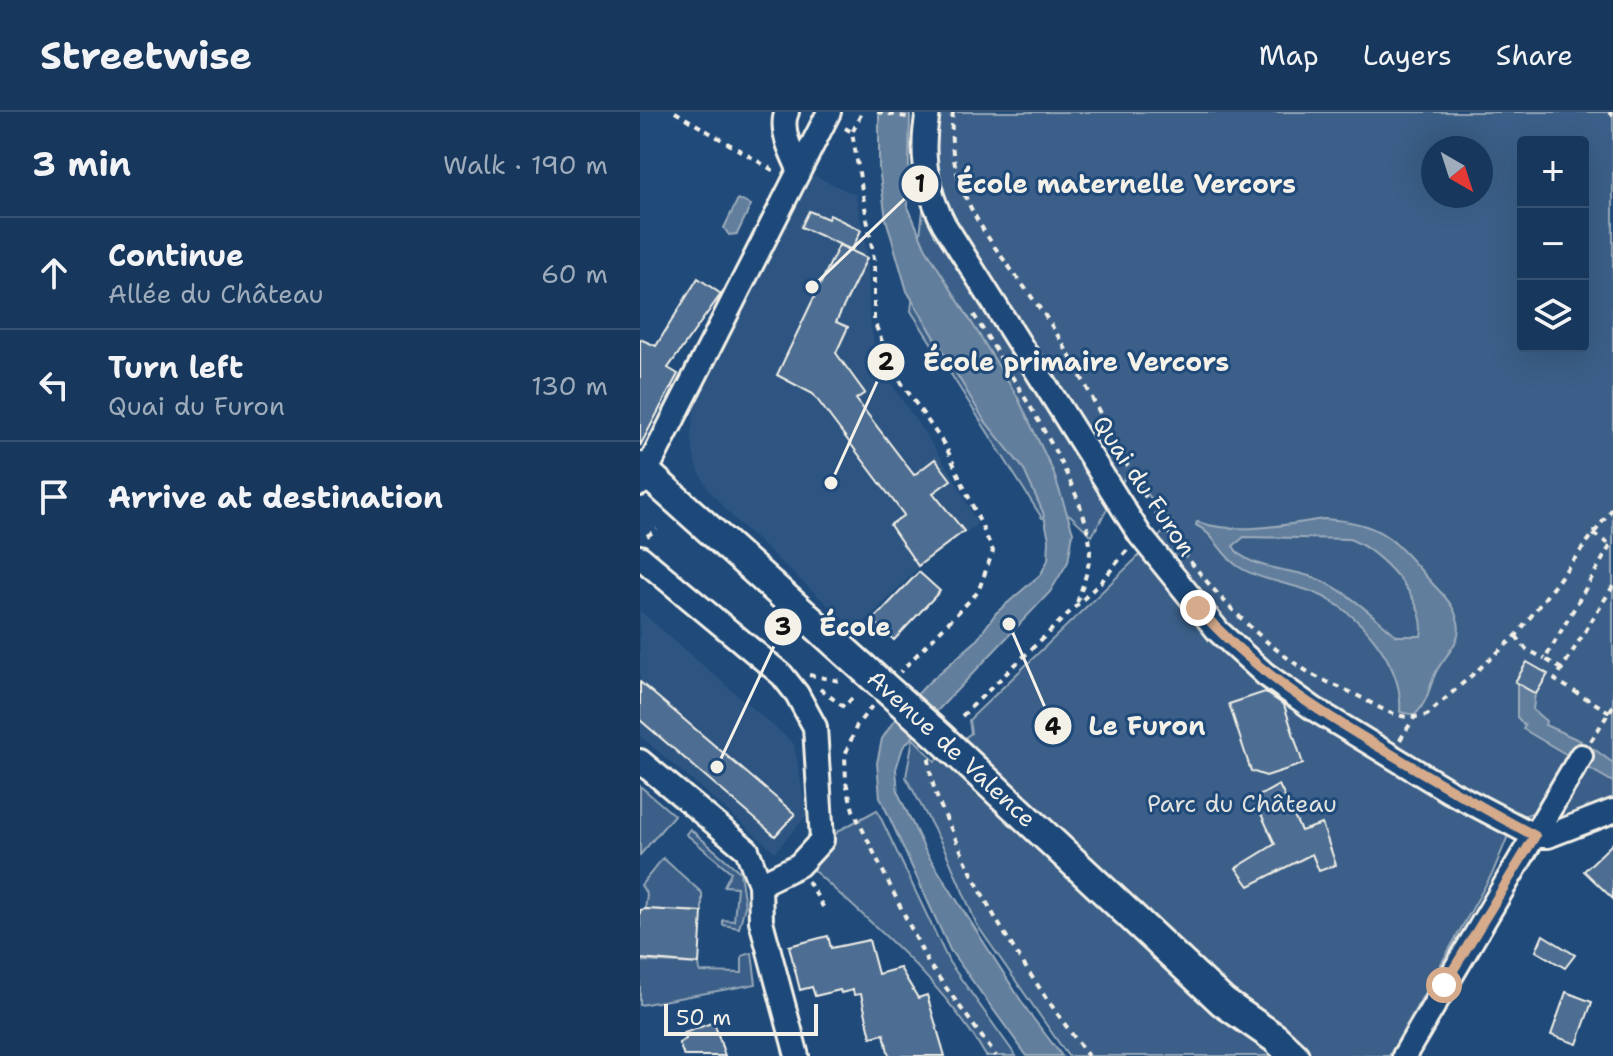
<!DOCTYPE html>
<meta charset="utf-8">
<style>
body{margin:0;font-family:"Shantell Sans",sans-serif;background:#244365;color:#f1f3f6}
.controls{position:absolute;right:24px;top:24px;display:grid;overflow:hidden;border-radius:8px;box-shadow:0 8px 32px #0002}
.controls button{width:72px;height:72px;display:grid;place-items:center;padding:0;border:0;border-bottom:2px solid #365272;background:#17385c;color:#f1f3f6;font:40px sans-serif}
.compass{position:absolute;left:781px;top:24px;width:72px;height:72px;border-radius:50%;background:#17385c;box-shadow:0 8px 32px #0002;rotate:141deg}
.scale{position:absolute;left:24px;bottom:20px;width:154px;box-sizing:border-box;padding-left:8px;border:4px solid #f4f1e8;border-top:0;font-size:22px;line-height:28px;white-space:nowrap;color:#f4f1e8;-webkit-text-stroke:6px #1f4a7a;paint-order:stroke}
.stop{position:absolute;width:24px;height:24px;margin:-18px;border:6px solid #d6ab8b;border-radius:50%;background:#fff}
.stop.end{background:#d6ab8b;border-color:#fff;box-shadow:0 2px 8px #0008}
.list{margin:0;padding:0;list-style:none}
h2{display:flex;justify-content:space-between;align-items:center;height:104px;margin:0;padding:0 32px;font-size:34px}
h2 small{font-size:26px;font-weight:400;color:#9eacbb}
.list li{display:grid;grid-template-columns:52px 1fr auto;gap:24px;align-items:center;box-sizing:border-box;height:112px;padding:0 32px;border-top:2px solid #365272}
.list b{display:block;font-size:30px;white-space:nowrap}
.list p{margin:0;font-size:26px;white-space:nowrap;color:#9eacbb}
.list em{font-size:26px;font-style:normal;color:#9eacbb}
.icon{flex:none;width:44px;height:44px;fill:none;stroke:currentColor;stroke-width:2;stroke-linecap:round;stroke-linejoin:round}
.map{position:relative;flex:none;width:973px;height:944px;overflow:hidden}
header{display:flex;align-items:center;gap:48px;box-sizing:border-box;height:112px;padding:0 40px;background:#17385c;border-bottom:2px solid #365272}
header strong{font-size:38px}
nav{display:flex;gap:44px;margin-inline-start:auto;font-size:28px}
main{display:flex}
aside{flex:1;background:#17385c}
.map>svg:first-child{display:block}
.built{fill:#2d5581}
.green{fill:#3a5f88;stroke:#97a8b8;stroke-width:2;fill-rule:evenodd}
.water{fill:#627e9d;stroke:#9cacbb;stroke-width:2;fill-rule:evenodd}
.building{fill:#4d6e92;stroke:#f4f1e8;stroke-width:2}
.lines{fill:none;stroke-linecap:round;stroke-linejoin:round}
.minor-casing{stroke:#f4f1e8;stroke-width:28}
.major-casing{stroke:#f4f1e8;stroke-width:34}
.path{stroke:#f4f1e8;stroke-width:4;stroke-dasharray:6 6;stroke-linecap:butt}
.minor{stroke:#1f4a7a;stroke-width:22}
.major{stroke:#1f4a7a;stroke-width:28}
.route{stroke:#d6ab8b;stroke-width:10}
.labels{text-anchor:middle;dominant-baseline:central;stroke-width:6;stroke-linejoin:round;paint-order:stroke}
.street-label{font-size:24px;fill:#f4f1e8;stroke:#1f4a7a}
.park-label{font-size:24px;fill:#e1e2de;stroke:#1f4a7a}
.leader{fill:none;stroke:#f4f1e8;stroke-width:3}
.callout-dot{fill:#f4f1e8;stroke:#1f4a7a;stroke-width:3}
.mark-label{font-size:24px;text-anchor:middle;font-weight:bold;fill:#111}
.callout-label{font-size:26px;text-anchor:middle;font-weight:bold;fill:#f4f1e8;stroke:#1f4a7a;stroke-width:6;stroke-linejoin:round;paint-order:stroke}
</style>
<header>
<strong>Streetwise</strong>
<nav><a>Map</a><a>Layers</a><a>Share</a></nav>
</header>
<main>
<aside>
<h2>3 min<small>Walk · 190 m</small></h2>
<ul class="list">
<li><svg class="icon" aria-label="ahead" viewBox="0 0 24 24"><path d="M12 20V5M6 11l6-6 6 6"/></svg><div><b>Continue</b><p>Allée du Château</p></div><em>60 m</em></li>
<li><svg class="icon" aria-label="left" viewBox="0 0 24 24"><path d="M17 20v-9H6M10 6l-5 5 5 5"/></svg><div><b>Turn left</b><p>Quai du Furon</p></div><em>130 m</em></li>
<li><svg class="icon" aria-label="arrive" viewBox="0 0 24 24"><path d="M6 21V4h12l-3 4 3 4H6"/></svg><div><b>Arrive at destination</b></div></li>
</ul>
</aside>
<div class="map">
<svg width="973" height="944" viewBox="0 0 973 944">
<rect width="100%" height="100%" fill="#1f4a7a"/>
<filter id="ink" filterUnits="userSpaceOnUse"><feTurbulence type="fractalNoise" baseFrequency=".0125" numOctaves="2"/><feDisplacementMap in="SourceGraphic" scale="16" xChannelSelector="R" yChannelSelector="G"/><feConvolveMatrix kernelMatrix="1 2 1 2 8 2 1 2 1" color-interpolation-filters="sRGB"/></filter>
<g filter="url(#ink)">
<g class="built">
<path d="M 173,63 L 216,83 L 228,147 L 229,203 L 234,231 L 254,276 L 314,365 L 337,412 L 278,456 L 216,519 L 94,407 L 68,377 L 55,351 L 51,322 L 55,293 Z"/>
<path d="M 0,499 L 154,632 L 167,703 L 135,740 L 0,624 Z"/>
</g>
<g class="green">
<path d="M 298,0 L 973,0 L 973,688 L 919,709 L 899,698 L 875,707 L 853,760 L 749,944 L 428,944 L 337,813 L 305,738 L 266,665 L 273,626 L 295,649 L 331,621 L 329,608 L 533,411 L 488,360 L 452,424 L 430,403 L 402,406 L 271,199 L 291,31 ZM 883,30 L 943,30 L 943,234 L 883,234 ZM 793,36 L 841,36 L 841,84 L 793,84 Z"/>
<path d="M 0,674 L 34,703 L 0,743 Z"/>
<path d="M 237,698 L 309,850 L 376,944 L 346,944 C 303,870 235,814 172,757 L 198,719 Z"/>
<path d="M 50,717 L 100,760 L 105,794 L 99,816 L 83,813 L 83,808 L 94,809 L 97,775 L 84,774 L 91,760 L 46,722 Z"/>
<path d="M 23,746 L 62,781 L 62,800 L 5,797 L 7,783 L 1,773 Z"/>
<path d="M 112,841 L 116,872 L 0,893 L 0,849 L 59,852 L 60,860 L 102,861 L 102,844 Z"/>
</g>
<g class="water">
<path d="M 239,0 L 270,0 L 268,95 L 285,135 L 377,284 L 413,359 L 433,420 L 428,450 L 410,480 L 263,635 L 256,657 L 258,681 L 286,740 L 389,901 L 422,944 L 387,944 L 310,838 L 240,685 L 237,651 L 242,627 L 257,604 L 288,571 L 336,529 L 356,501 L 401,462 L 408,448 L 409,427 L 403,400 L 383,356 L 344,308 L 267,179 L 246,107 L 239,56 Z"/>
<path d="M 98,87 L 111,93 L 97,122 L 89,123 L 84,116 Z"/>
<path d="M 684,407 C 743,410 754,428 791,470 C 803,483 814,492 818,510 C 823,530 804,544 796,560 C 789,575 788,590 775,603 L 760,600 C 764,552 718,498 675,481 C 651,471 621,469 599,455 C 581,444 575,422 556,413 L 557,410 C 598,423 642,413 684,407 ZM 604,425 L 709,427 C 739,437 789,490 781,524 L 757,524 C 727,499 700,471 662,462 C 642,457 603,454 593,434 Z"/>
<path d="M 877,571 L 895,581 L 893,598 L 906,609 L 905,613 L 941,629 L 929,644 L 883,617 L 885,614 L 877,605 Z"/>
<path d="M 954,637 L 973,651 L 973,670 L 947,655 Z"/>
</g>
<g class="building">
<path d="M 169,99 L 188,107 L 190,103 L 221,118 L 212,138 L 161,115 Z"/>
<path d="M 199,133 L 227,146 L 196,210 L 208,215 L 196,241 L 225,281 L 216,287 L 274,363 L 295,347 L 311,368 L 293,381 L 324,419 L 278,454 L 250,413 L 264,403 L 173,282 L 137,263 Z"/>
<path d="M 58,166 L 81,182 L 28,256 L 38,262 L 0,334 L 0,227 L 16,234 Z"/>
<path d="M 279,460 L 300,479 L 254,528 L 233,508 Z"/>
<path d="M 887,550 L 908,562 L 896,582 L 875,570 Z"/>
<path d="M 0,570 L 155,702 L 135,724 L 0,608 Z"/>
<path d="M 625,580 L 644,593 L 663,652 L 626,664 L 611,659 L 589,592 Z"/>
<path d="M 639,673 L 661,719 L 682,712 L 696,753 L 679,759 L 672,742 L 609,774 L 596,756 L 635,732 L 614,687 Z"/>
<path d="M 973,731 L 973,787 L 944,759 Z"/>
<path d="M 5,797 L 62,800 L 59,852 L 0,847 L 0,798 Z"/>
<path d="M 903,823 L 935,843 L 925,856 L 896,839 Z"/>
<path d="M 188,824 L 191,836 L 229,828 L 238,862 L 260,856 L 278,886 L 287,883 L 305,944 L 249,944 L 244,922 L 231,925 L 221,882 L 214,883 L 213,878 L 201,881 L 200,878 L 175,884 L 172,875 L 160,878 L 149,834 Z"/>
<path d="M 926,880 L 952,890 L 937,932 L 911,923 Z"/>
<path d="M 74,910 L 85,944 L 44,944 L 39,931 L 46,927 L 44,921 Z"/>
</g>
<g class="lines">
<defs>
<g id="minor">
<path d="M 147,0 C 139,16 152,42 159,57"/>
<path d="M 288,0 C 280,40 285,76 304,112 L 500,423 L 578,519 L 625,562 L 674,597 L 809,679 L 895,724 L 908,724 L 973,699"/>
<path d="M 0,372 L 189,0"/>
<path d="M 0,445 L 142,563 L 157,582 L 175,615 L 182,728 L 159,753 L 120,772"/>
<path d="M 0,649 L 107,738 L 120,772 L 121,809 L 157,944"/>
<path d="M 764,944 L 941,644"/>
</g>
<g id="major">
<path id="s1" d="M 0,355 L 300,625 L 583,890 L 635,926 L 654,944"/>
</g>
</defs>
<use href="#minor" class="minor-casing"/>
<use href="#major" class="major-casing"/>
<g class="path">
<path d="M 35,0 L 136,60"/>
<path d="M 237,0 L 267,5"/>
<path d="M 313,0 C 301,92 371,148 415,219 C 447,271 471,327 502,379 C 542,446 600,516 665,558 C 680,568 698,574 714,582 C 739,594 758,611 787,603 L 876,524 L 973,396"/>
<path d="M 969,0 L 973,3"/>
<path d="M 205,16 L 212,20 L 234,147 L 234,209 L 254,260 L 306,335 L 353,439 L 338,480 L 260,560"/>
<path d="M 213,19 L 222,0"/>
<path d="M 334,203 C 367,258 446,374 450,434 C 451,453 442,475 436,494"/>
<path d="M 953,422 L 971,433"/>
<path d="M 7,424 L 17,417"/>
<path d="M 973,474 L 915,568 L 973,602"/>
<path d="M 876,524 L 886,537 L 905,547"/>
<path d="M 922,557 L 905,547 L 973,429"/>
<path d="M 169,563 L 200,569"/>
<path d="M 180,577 L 204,595 L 216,582"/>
<path d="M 232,594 L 217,613 L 205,643 L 206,670 L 213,698 L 288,851 L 356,944"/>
<path d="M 322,604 L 462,469 L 488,437"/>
<path d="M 760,628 L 774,606"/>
<path d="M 951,629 L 973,594"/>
<path d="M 289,646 C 291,681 304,700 318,732 C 354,813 396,873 448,944"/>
<path d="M 168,769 L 185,798"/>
</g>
<use href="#minor" class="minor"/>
<use href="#major" class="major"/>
</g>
</g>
<g class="lines" filter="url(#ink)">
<path class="route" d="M 558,496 C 612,557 676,598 746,639 C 796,669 844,697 895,724 L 804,873"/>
</g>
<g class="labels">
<g class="street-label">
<text transform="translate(504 374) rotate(56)">Quai du Furon</text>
<text stroke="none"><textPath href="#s1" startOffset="420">Avenue de Valence</textPath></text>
</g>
<g class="park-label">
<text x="602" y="692">Parc du Château</text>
</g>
</g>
<path class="leader" d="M172 175L280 72M191 371L246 250M77 655L143 515M369 512L413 614"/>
<g class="callout-dot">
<circle cx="172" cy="175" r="8"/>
<circle cx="191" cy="371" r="8"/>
<circle cx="77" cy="655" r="8"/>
<circle cx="369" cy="512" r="8"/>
<circle cx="280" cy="72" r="20"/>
<circle cx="246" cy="250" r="20"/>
<circle cx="143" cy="515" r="20"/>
<circle cx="413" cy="614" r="20"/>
</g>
<g class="mark-label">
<text x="280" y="80">1</text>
<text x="246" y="258">2</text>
<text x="143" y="523">3</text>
<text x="413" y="623">4</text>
</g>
<g class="callout-label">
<text x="486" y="81">École maternelle Vercors</text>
<text x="436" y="259">École primaire Vercors</text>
<text x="215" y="524">École</text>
<text x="507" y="623">Le Furon</text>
</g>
</svg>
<div class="controls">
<button>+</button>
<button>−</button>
<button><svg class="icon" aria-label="layers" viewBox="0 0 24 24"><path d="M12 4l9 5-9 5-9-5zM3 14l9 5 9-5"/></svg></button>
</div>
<svg class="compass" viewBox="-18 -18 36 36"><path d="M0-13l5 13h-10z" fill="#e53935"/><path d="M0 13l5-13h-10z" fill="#9eacbb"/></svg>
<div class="scale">50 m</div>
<div class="stop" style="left:804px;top:873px"></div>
<div class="stop end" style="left:558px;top:496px"></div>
</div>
</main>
